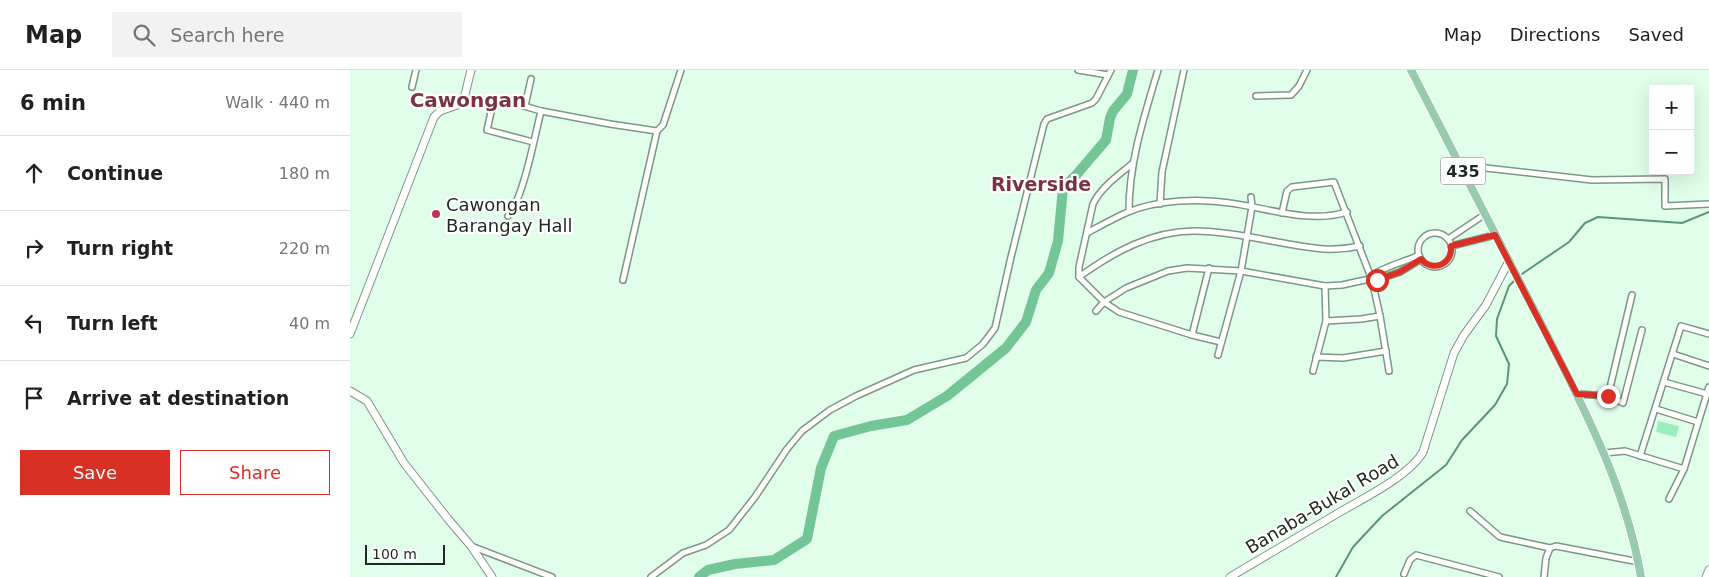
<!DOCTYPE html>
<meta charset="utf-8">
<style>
body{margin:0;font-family:"DejaVu Sans",sans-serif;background:#f2f2f2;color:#202124}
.controls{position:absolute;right:15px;top:15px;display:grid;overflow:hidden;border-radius:0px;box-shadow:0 5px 20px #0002}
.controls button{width:45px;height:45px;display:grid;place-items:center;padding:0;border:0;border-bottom:1px solid #e0e0e0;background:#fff;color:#202124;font:25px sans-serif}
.scale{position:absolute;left:15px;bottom:12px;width:80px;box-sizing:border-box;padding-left:5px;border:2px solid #1e2922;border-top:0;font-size:14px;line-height:18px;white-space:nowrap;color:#1e2922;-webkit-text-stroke:4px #fff;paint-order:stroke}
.stop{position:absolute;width:15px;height:15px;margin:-11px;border:4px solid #d93025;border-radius:50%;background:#fff}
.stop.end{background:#d93025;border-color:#fff;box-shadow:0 1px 5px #0008}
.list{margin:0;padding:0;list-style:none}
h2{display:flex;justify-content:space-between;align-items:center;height:65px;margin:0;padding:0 20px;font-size:21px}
h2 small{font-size:16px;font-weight:400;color:#757577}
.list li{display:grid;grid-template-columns:32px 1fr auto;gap:15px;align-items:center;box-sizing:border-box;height:75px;padding:0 20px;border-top:1px solid #e0e0e0}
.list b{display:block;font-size:19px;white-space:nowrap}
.list em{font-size:16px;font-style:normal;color:#757577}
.actions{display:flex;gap:10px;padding:15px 20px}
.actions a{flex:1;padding:11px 0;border:1px solid #d93025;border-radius:0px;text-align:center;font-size:18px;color:#d93025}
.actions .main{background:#d93025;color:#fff}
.icon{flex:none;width:28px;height:28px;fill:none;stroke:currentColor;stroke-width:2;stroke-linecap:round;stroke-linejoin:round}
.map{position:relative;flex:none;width:1359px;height:507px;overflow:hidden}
header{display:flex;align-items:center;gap:30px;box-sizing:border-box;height:70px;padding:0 25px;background:#fff;border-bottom:1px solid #e0e0e0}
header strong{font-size:24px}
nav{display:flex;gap:28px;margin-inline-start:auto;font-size:18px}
.search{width:350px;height:45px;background:#f2f2f2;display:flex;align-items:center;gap:12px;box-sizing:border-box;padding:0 18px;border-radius:0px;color:#757577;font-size:19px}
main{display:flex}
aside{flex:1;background:#fff}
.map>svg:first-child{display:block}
.green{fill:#9aedbc}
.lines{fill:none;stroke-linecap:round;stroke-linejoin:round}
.stream{stroke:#5a9672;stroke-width:2}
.river{stroke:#73c595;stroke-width:10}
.street-casing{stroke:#7c9786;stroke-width:8}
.secondary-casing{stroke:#7c9786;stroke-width:9}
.primary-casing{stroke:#fff;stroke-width:10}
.street{stroke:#fff;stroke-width:5}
.secondary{stroke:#fff;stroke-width:7}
.primary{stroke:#98caae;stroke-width:8}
.route{stroke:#d93025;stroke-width:6}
.poi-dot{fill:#c1335f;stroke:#fff;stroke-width:2}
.labels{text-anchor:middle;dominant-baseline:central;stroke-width:4.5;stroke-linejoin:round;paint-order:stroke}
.shield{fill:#fff;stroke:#626964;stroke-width:1}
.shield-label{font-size:16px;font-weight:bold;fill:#1e2922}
.poi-label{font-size:18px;fill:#1e2922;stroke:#fff;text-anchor:start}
.street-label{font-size:18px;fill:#1e2922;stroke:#fff}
.neighbourhood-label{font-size:19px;font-weight:bold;fill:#7a3344;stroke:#fff}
.quarter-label{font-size:20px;font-weight:bold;fill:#7a3344;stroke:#fff}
</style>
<header>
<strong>Map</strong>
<div class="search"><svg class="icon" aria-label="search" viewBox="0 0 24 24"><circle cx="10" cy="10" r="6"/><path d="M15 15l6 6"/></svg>Search here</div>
<nav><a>Map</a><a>Directions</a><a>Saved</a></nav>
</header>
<main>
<aside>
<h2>6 min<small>Walk · 440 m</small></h2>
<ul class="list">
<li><svg class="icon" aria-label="ahead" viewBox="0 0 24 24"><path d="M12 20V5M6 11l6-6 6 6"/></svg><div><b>Continue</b></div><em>180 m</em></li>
<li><svg class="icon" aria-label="right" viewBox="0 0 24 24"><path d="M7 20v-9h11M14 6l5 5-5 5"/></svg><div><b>Turn right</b></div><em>220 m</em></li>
<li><svg class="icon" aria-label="left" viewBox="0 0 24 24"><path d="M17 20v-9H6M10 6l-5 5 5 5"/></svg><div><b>Turn left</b></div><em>40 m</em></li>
<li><svg class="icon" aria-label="arrive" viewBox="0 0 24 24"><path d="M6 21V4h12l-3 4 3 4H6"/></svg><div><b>Arrive at destination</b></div></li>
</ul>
<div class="actions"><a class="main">Save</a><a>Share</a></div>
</aside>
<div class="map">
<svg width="1359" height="507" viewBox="0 0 1359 507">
<rect width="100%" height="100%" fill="#e1feeb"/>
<path class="green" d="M 1308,351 L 1329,356 L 1326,367 L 1306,362 Z"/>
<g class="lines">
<g class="stream">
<path d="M 1169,206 L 1219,172 L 1235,153 L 1248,147 L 1332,153 L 1359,142"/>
<path d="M 986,507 L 1003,477 L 1032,446 L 1096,395 L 1112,370 L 1145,335 L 1157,314 L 1159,294 L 1146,266 L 1147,249 L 1159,216 L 1166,209"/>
</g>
<path class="river" d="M 349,507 L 358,500 L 385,494 L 424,490 L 457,469 L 471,398 L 484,366 L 521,356 L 557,350 L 597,326 L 656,278 L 676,252 L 686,220 L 699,203 L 708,171 L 713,118 L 727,104 L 756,70 L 760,48 L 763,41 L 777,24 L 783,0"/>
<defs>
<g id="street">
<path d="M 728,0 L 758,5"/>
<path d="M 62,17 L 66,0"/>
<path d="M 906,26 L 941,25 L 949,16 L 957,0"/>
<path d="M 144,29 L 137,60 L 183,72"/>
<path d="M 113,33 L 144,29 L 157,31 L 191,41 L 260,54 L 307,61"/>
<path d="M 175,36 L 181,9"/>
<path d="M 783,93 C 769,105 751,117 743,134 L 729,197 L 729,207 L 754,232 L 769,242 L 842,265 L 871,272"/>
<path d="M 1109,95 L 1242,110 L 1315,109 L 1315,136 L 1359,134"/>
<path d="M 810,134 L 812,102 L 834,0"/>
<path d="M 779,141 C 779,92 794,47 808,0"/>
<path d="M 932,143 L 937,121 L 942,117 L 984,112 L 1022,210 L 1030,246 L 1039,301"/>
<path d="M 158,146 C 173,130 185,65 191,41"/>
<path d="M 737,163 C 750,156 764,148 778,142 C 807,130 849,128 880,133 C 918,138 959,154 997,142"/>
<circle cx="1085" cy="180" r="17"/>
<path d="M 1098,169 L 1134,145"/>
<path d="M 1101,176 L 1145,165"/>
<path d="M 729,207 C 762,183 801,161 844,161 C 871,161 900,167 927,172 C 958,177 978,183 1010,176"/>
<path d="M 1020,207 C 1034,196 1053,193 1069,185"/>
<path d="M 273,210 L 307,61 L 313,55 L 331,0"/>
<path d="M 746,241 L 754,232 L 776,218 L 818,201 L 837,198 L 891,201 L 975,216 L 992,215 L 1015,210 L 1027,210 L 1050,202 L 1071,189"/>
<path d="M 976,251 L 1011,249 L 1030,246"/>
<path d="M 842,265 L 859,198"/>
<path d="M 1323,284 L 1359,296"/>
<path d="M 868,285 L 891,201 L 902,137 L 901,127"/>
<path d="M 966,287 L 993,288 L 1036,281"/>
<path d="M 963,301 L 976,251 L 975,216"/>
<path d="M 1314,312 L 1357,324"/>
<path d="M 1227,324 L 1258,326 L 1273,333 L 1292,260"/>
<path d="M 1258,326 L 1282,225"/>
<path d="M 1306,339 L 1348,352"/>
<path d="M 1254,383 L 1275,381 L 1334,399"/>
<path d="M 1290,386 L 1331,256 L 1359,264"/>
<path d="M 1319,429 L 1334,399 L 1359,317"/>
<path d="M 1120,441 L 1150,467 L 1200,478"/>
<path d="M 121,476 L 202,507"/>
<path d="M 1054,504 L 1060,490 L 1066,485 L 1149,507"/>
<path d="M 301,507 L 333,483 L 356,475 L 379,460 L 405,427 L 437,379 L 452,361 L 480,340 L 506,326 L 564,300 L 616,288 L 633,274 L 645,258 L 661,187 L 694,54 L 697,49 L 742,33 L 746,29 L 761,0"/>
<path d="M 1194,507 L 1196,488 L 1200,478 L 1206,476 L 1289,492"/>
</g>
<g id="secondary">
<path d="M 0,264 L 84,47 L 90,41 L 113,33 L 121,0"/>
<path d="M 0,321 L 17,331 L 54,393 L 98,449 L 121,476 L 142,507"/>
<path d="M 880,507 C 917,485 953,464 990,442 C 1014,428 1059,406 1073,382 L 1104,283 L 1114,265 L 1136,235 L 1159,191"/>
<path d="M 1356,507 L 1359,500"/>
</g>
<path id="primary" d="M 1061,0 C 1105,86 1150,172 1194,259 C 1234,338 1276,418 1291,507"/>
</defs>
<use href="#street" class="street-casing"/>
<use href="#secondary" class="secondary-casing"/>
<use href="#primary" class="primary-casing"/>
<use href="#street" class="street"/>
<use href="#secondary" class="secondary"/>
<use href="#primary" class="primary"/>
</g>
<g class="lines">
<path class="route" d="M 1027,210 L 1050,202 L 1071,189 C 1083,203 1103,194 1101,176 L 1145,165 L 1227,324 L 1258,326"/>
</g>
<circle class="poi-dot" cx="86" cy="144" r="5"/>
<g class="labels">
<rect class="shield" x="1090.5" y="87.5" width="45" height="27" rx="4"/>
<g class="shield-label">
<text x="1113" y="101">435</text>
</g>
<g class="poi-label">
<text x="96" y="134">Cawongan<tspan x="96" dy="21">Barangay Hall</tspan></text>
</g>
<g class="street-label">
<text transform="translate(972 434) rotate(-31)">Banaba-Bukal Road</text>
</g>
<g class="neighbourhood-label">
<text x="691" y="114">Riverside</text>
</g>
<g class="quarter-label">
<text x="118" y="30">Cawongan</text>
</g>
</g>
</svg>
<div class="controls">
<button>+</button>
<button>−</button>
</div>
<div class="scale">100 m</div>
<div class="stop" style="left:1027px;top:210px"></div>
<div class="stop end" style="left:1258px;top:326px"></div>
</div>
</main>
